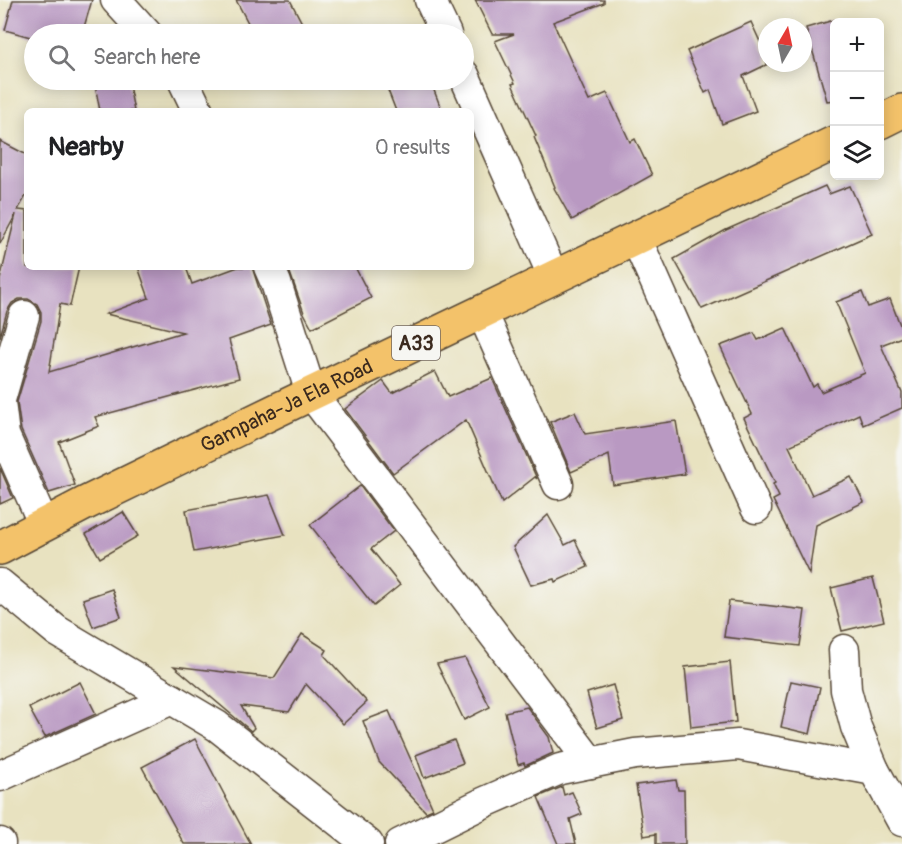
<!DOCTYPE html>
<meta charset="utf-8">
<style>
body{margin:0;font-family:Pangolin,sans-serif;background:#f6f6f6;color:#202124}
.controls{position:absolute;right:18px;top:18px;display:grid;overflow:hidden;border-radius:9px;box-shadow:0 3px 15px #0003}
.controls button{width:54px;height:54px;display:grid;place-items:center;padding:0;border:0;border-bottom:2px solid #e0e0e0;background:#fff;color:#202124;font:30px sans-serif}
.compass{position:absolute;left:758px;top:18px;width:54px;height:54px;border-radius:50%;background:#fff;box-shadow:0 3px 15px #0003;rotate:9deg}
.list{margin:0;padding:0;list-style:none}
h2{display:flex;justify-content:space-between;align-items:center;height:78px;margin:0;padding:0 24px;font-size:26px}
h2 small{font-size:20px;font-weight:400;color:#757577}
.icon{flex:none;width:33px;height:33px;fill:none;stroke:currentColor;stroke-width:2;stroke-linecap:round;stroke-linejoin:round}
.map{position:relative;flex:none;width:902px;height:844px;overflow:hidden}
.search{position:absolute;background:#fff;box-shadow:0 3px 15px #0003;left:24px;top:24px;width:450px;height:66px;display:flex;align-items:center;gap:15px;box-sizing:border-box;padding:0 21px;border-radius:33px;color:#757577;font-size:22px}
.panel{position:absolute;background:#fff;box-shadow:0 3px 15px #0003;left:24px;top:108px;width:450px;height:162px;border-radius:9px}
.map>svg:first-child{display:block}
.building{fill:#b999c2}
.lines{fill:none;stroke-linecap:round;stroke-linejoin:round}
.street-casing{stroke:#554636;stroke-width:33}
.highway-casing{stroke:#554636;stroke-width:36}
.street{stroke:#fff;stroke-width:30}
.highway{stroke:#f3c26a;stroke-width:33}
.labels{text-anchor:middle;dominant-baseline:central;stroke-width:4.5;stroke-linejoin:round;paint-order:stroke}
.shield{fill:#f6f6f2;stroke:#73675e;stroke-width:1.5}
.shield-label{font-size:20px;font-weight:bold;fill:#3b2a1e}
.street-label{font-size:21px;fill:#3b2a1e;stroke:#f6f6f2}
</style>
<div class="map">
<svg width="902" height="844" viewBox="0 0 902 844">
<rect width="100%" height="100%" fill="#f6f6f2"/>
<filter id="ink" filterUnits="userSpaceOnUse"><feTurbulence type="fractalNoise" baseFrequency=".0167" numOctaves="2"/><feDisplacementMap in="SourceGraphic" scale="12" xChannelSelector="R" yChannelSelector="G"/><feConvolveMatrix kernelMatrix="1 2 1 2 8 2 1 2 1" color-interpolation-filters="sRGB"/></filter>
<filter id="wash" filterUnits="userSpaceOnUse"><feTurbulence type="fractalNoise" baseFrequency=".008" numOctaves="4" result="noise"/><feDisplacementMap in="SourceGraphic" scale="24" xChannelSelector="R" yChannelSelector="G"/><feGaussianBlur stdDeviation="1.35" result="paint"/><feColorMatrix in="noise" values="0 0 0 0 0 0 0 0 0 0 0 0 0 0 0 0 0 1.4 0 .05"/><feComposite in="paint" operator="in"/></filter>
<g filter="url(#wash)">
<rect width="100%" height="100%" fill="#e8e2c0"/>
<g id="blocks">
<g class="building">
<path d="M 13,0 L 92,0 L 82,34 L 34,34 L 34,38 L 5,30 Z"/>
<path d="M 236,0 L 290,0 L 304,27 L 289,34 L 254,34 Z"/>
<path d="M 475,0 L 604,0 L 604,3 L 553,22 L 589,101 L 607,93 L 630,142 L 635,139 L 652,175 L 572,220 L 554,188 L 555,187 L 534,137 L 536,136 L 512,84 L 515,83 L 495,41 L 514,34 L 492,34 Z"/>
<path d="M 834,20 L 834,100 L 827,101 L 806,28 Z"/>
<path d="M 751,22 L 767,57 L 767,63 L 770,63 L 743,76 L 756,111 L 722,124 L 710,90 L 705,93 L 687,51 Z"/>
<path d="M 94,80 L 128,80 L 134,111 L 100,111 Z"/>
<path d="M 384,80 L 430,80 L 442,111 L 396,111 Z"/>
<path d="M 0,141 L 27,155 L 27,194 L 18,210 L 27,211 L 27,267 L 79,267 L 70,306 L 60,304 L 49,372 L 183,332 L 106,314 L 149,298 L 138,267 L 186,267 L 192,284 L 238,267 L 252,267 L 271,325 L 229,340 L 239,378 L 95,417 L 99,426 L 59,442 L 75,485 L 49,493 L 21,430 L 17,402 L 41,321 L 41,312 L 37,304 L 28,299 L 19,299 L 12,303 L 7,311 L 0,337 L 0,280 L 16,214 L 0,244 Z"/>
<path d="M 825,186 L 829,194 L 850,186 L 872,234 L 702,309 L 674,259 L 726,230 Z"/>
<path d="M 288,267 L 355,267 L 371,298 L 312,328 L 304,313 Z"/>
<path d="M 862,292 L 868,307 L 890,299 L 902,330 L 902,337 L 881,345 L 902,393 L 902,408 L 863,425 L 859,414 L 789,446 L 812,495 L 851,477 L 864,502 L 816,525 L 809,574 L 773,500 L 779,497 L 773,484 L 775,483 L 744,418 L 752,414 L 720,346 L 754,333 L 758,340 L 785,328 L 813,387 L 817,384 L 821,392 L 865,373 L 836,302 Z"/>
<path d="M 435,371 L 448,397 L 492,378 L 537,479 L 535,477 L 502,503 L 466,420 L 393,473 L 345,409 L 383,381 L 392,393 Z"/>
<path d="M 575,412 L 585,434 L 676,421 L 685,474 L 613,485 L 609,455 L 571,472 L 550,422 Z"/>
<path d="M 0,468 L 13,498 L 0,504 Z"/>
<path d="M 360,486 L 394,531 L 371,549 L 400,585 L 374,606 L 310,525 Z"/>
<path d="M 269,495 L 285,535 L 194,552 L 186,510 Z"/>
<path d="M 123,512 L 138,536 L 100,558 L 86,534 Z"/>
<path d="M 548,515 L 565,545 L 575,540 L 588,567 L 555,582 L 554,579 L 531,585 L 513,547 Z"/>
<path d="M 873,578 L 884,621 L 842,631 L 831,588 Z"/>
<path d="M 112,589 L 121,617 L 93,627 L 83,599 Z"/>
<path d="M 729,601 L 805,610 L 800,646 L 724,637 Z"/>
<path d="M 302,634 L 327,650 L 324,655 L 367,702 L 343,724 L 306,684 L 289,712 L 241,706 L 254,728 L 251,731 L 174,666 L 274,678 Z"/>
<path d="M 465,658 L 490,707 L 464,720 L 437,664 Z"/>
<path d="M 730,662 L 736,722 L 691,727 L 685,667 Z"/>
<path d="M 791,681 L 820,687 L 810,734 L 781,727 Z"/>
<path d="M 80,682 L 96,714 L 45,737 L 29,708 Z"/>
<path d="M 613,685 L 623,720 L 597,728 L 587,693 Z"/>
<path d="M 527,707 L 549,737 L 553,753 L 525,766 L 524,763 L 518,765 L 505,712 Z"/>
<path d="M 389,711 L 433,809 L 426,812 L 379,762 L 363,721 Z"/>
<path d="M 195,739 L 226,798 L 251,844 L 184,844 L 142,767 Z"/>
<path d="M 454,740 L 463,763 L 424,778 L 416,755 Z"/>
<path d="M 676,780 L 678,790 L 684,790 L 685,844 L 656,844 L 656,834 L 644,836 L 636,785 Z"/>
<path d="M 562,787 L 564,795 L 572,792 L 582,814 L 570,819 L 576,844 L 558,844 L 538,797 Z"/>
</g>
</g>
</g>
<g filter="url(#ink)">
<use href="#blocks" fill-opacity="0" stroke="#554636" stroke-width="1.5"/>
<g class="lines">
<defs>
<g id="street">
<path d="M 116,0 L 147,34"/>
<path d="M 430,0 L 446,34"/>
<path d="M 464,75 L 554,278"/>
<path d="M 183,80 L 198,111"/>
<path d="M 636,238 L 756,508"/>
<path d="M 269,267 L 276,283 L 311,393 L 591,763"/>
<path d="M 482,312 L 558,484"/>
<path d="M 0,400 L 24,316"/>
<path d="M 0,402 L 4,435 L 44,525"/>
<path d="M 0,584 L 57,631 L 217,726 L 368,844"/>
<path d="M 844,650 L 846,690 L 856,727 L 874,770"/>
<path d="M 0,776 L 172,699"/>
<path d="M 0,843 L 0,844"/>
<path d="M 400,844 L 485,802 L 560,769 L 635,754 L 738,745 L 874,770 L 902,821"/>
</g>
<g id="highway">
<path d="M 880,122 L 902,111"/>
<path id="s1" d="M 0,548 L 84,504 L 275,411 L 834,143"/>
</g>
</defs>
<use href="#street" class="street-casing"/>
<use href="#highway" class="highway-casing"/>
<use href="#street" class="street"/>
<use href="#highway" class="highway"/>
</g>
</g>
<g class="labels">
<rect class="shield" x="392" y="326" width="48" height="34" rx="4.5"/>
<g class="shield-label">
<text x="416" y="343">A33</text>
</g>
<g class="street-label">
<text stroke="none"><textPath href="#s1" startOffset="320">Gampaha-Ja Ela Road</textPath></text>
</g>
</g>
</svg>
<div class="controls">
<button>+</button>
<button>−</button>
<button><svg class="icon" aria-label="layers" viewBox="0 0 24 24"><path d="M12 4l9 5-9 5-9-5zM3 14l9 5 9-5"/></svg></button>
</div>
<svg class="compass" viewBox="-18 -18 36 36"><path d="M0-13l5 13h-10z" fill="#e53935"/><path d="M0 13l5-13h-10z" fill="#757577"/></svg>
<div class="search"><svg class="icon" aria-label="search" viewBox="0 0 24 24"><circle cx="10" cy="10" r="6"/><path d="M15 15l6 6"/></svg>Search here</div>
<section class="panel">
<h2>Nearby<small>0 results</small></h2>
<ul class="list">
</ul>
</section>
</div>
